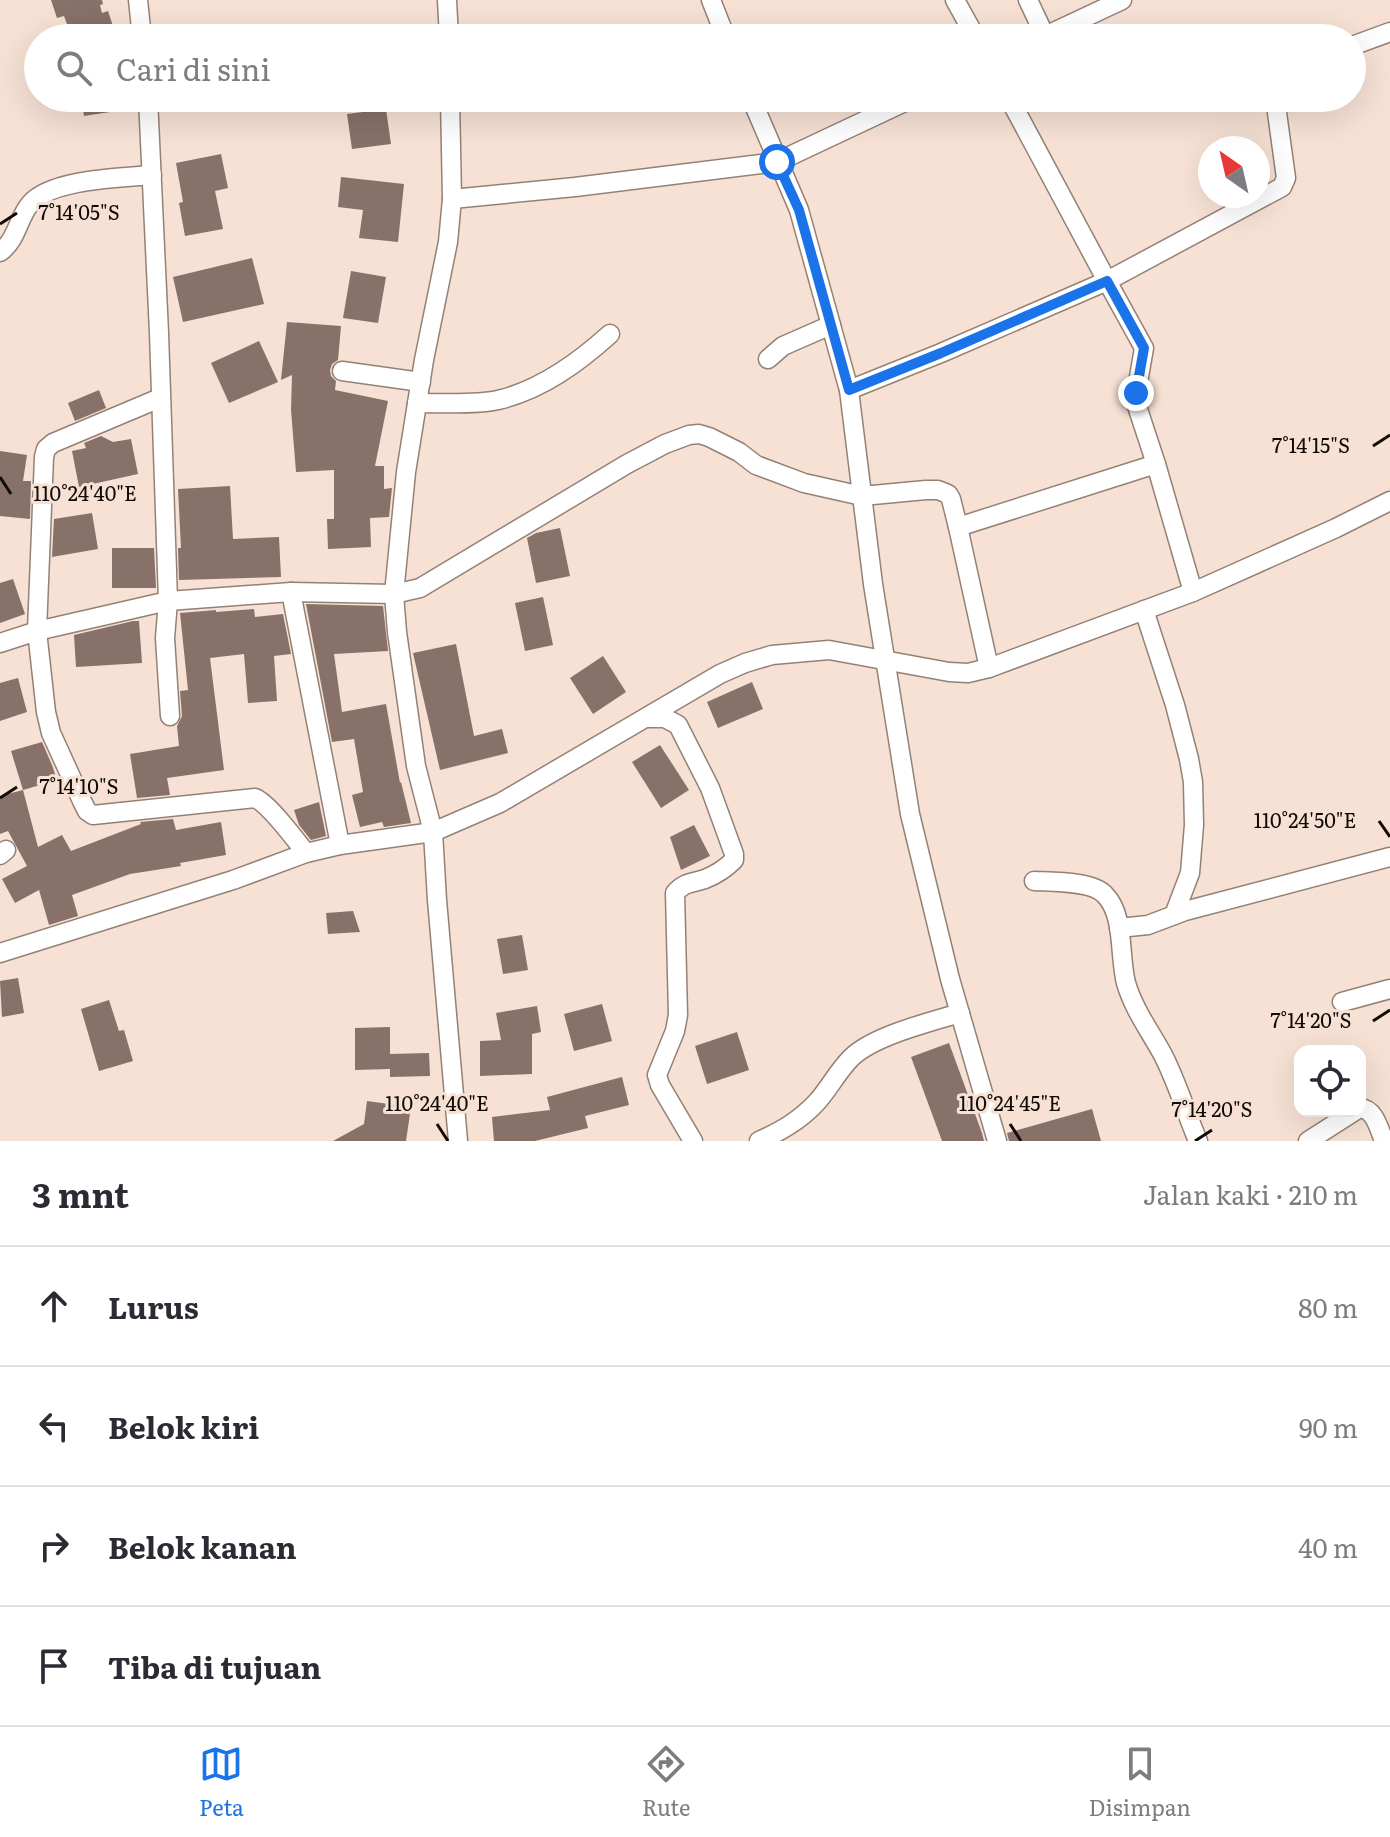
<!DOCTYPE html>
<html lang="id">
<meta charset="utf-8">
<style>
body{margin:0;font-family:Literata,serif;background:#f7f7f7;color:#2b2b33}
.controls{position:absolute;right:24px;bottom:24px;display:grid;overflow:hidden;border-radius:16px;box-shadow:0 8px 32px #0002}
.controls button{width:72px;height:72px;display:grid;place-items:center;padding:0;border:0;border-bottom:2px solid #e1e1e2;background:#fff;color:#2b2b33;font:40px sans-serif}
.compass{position:absolute;left:1198px;top:136px;width:72px;height:72px;border-radius:50%;background:#fff;box-shadow:0 8px 32px #0002;rotate:326deg}
.stop{position:absolute;width:24px;height:24px;margin:-18px;border:6px solid #1a73e8;border-radius:50%;background:#fff}
.stop.end{background:#1a73e8;border-color:#fff;box-shadow:0 2px 8px #0008}
.list{margin:0;padding:0;list-style:none}
h2{display:flex;justify-content:space-between;align-items:center;height:104px;margin:0;padding:0 32px;font-size:34px}
h2 small{font-size:26px;font-weight:400;color:#7c7c81}
.list li{display:grid;grid-template-columns:52px 1fr auto;gap:24px;align-items:center;box-sizing:border-box;height:120px;padding:0 32px;border-top:2px solid #e1e1e2}
.list b{display:block;font-size:30px;white-space:nowrap}
.list em{font-size:26px;font-style:normal;color:#7c7c81}
.icon{flex:none;width:44px;height:44px;fill:none;stroke:currentColor;stroke-width:2;stroke-linecap:round;stroke-linejoin:round}
.map{position:relative;flex:none;width:1390px;height:1141px;overflow:hidden}
.search{position:absolute;background:#fff;box-shadow:0 8px 32px #0002;left:24px;right:24px;top:24px;height:88px;display:flex;align-items:center;gap:20px;box-sizing:border-box;padding:0 28px;border-radius:44px;color:#7c7c81;font-size:30px}
.sheet{height:584px;background:#fff}
nav{display:flex;justify-content:space-around;align-items:center;box-sizing:border-box;height:112px;border-top:2px solid #e1e1e2;background:#fff;font-size:22px;color:#7c7c81}
nav a{display:grid;justify-items:center;gap:4px}
nav .on{color:#1a73e8}
.map>svg:first-child{display:block}
.building{fill:#877169}
.lines{fill:none;stroke-linecap:round;stroke-linejoin:round}
.street-casing{stroke:#948175;stroke-width:21}
.street{stroke:#fff;stroke-width:18}
.route{stroke:#1a73e8;stroke-width:10}
.ticks{fill:none;stroke:#110b07;stroke-width:3}
.ticks-label{font-size:20px;text-anchor:middle;fill:#110b07;stroke:#f6e1d4;stroke-width:6;stroke-linejoin:round;paint-order:stroke}
</style>
<div class="map">
<svg width="1390" height="1141" viewBox="0 0 1390 1141">
<rect width="100%" height="100%" fill="#f6e1d4"/>
<g class="building">
<path d="M 51,0 L 102,0 L 103,4 L 100,5 L 102,13 L 108,11 L 117,38 L 72,38 L 64,16 L 57,18 Z"/>
<path d="M 81,98 L 136,98 L 136,108 L 84,116 Z"/>
<path d="M 386,109 L 391,144 L 352,149 L 347,114 Z"/>
<path d="M 221,154 L 228,188 L 215,191 L 223,229 L 185,236 L 179,203 L 183,202 L 176,163 Z"/>
<path d="M 341,177 L 404,184 L 398,242 L 359,238 L 363,210 L 338,207 Z"/>
<path d="M 252,258 L 264,304 L 183,322 L 173,277 Z"/>
<path d="M 351,271 L 386,277 L 378,323 L 343,318 Z"/>
<path d="M 287,322 L 341,326 L 338,360 L 332,364 L 330,370 L 331,376 L 336,381 L 335,390 L 388,401 L 375,466 L 384,466 L 384,489 L 392,488 L 389,517 L 370,518 L 371,547 L 328,549 L 327,519 L 334,519 L 334,470 L 296,472 L 291,410 L 292,375 L 281,380 Z"/>
<path d="M 259,341 L 278,382 L 229,403 L 211,363 Z"/>
<path d="M 99,390 L 106,408 L 75,421 L 68,403 Z"/>
<path d="M 101,436 L 113,442 L 131,439 L 138,474 L 79,487 L 72,451 L 86,448 L 84,443 Z"/>
<path d="M 0,451 L 27,455 L 23,481 L 31,481 L 30,519 L 0,516 Z"/>
<path d="M 230,486 L 233,539 L 279,537 L 281,577 L 179,580 L 178,548 L 181,548 L 178,489 Z"/>
<path d="M 92,513 L 98,549 L 52,557 L 54,519 Z"/>
<path d="M 560,528 L 570,576 L 536,583 L 527,538 L 536,533 Z"/>
<path d="M 112,548 L 154,548 L 156,588 L 112,588 Z"/>
<path d="M 13,579 L 25,614 L 0,623 L 0,583 Z"/>
<path d="M 543,597 L 553,645 L 525,651 L 515,603 Z"/>
<path d="M 306,604 L 383,606 L 388,651 L 334,654 L 342,712 L 386,704 L 400,783 L 401,782 L 411,823 L 384,827 L 382,822 L 360,827 L 352,795 L 363,792 L 354,739 L 332,742 Z"/>
<path d="M 254,609 L 255,617 L 283,614 L 291,654 L 274,656 L 277,701 L 248,703 L 244,654 L 210,658 L 224,770 L 167,778 L 170,795 L 137,798 L 130,754 L 179,746 L 177,726 L 182,716 L 180,691 L 188,690 L 180,613 L 216,610 L 216,612 Z"/>
<path d="M 133,621 L 139,621 L 142,663 L 76,667 L 74,635 Z"/>
<path d="M 456,644 L 474,736 L 502,729 L 508,753 L 440,770 L 413,653 Z"/>
<path d="M 603,656 L 626,692 L 593,714 L 570,678 Z"/>
<path d="M 18,678 L 27,712 L 0,721 L 0,683 Z"/>
<path d="M 752,682 L 763,709 L 718,728 L 707,702 Z"/>
<path d="M 42,742 L 52,765 L 57,780 L 23,790 L 11,751 Z"/>
<path d="M 660,745 L 689,790 L 661,808 L 632,762 Z"/>
<path d="M 23,790 L 38,847 L 62,835 L 71,851 L 141,824 L 140,822 L 173,819 L 176,830 L 221,822 L 226,855 L 180,863 L 181,866 L 130,874 L 72,895 L 78,916 L 49,925 L 39,890 L 15,903 L 2,879 L 27,866 L 8,831 L 0,834 L 0,796 Z"/>
<path d="M 319,802 L 326,836 L 311,840 L 299,825 L 294,810 Z"/>
<path d="M 694,825 L 710,856 L 681,870 L 670,837 Z"/>
<path d="M 353,911 L 360,932 L 328,934 L 326,913 Z"/>
<path d="M 522,935 L 528,970 L 503,974 L 497,939 Z"/>
<path d="M 18,978 L 24,1013 L 2,1017 L 0,981 Z"/>
<path d="M 109,1000 L 119,1031 L 124,1030 L 133,1061 L 99,1071 L 81,1009 Z"/>
<path d="M 602,1004 L 612,1041 L 574,1051 L 564,1014 Z"/>
<path d="M 537,1006 L 541,1032 L 532,1034 L 532,1074 L 480,1076 L 480,1041 L 501,1040 L 496,1013 Z"/>
<path d="M 390,1027 L 390,1054 L 429,1053 L 430,1076 L 390,1077 L 390,1069 L 355,1070 L 355,1028 Z"/>
<path d="M 737,1032 L 749,1070 L 707,1084 L 695,1046 Z"/>
<path d="M 949,1043 L 982,1133 L 984,1141 L 942,1141 L 911,1057 Z"/>
<path d="M 622,1077 L 629,1105 L 585,1116 L 588,1128 L 535,1141 L 494,1141 L 492,1117 L 550,1110 L 547,1097 Z"/>
<path d="M 367,1101 L 411,1107 L 406,1141 L 333,1141 L 364,1124 Z"/>
<path d="M 1092,1109 L 1101,1141 L 1009,1141 L 1007,1133 Z"/>
</g>
<g class="lines">
<defs>
<g id="street">
<path d="M 138,0 L 142,38"/>
<path d="M 447,0 L 449,38"/>
<path d="M 711,0 L 726,38"/>
<path d="M 955,0 L 976,38"/>
<path d="M 1028,0 L 1045,36"/>
<path d="M 1041,38 L 1122,0"/>
<path d="M 1352,46 L 1390,32"/>
<path d="M 148,98 L 159,333 L 168,601 L 165,638 L 170,716"/>
<path d="M 450,98 L 452,199 L 448,242 L 424,360 L 406,472 L 394,594 L 397,632 L 416,766 L 433,832 L 437,900 L 458,1141"/>
<path d="M 751,98 L 799,210 L 849,390 L 873,584 L 910,814 L 950,979 L 997,1141"/>
<path d="M 452,199 L 575,187 L 777,162 L 913,98"/>
<path d="M 0,252 C 17,240 18,218 30,204 C 51,179 120,178 152,175"/>
<path d="M 768,359 L 783,346 L 831,325"/>
<path d="M 342,371 L 421,382"/>
<path d="M 849,390 L 941,353 L 1107,281 L 1009,98"/>
<path d="M 160,398 L 53,443 L 46,449 L 44,457 L 37,631 L 46,712 L 51,733 L 82,801 L 87,811 L 93,815 L 255,798 C 269,804 295,839 306,853"/>
<path d="M 417,403 C 440,403 478,405 498,400 C 541,390 578,363 610,334"/>
<path d="M 958,527 L 1156,464"/>
<path d="M 291,592 L 340,845"/>
<path d="M 1193,592 L 1156,464 L 1135,400 L 1144,348 L 1107,281 L 1282,187 L 1286,178 L 1275,98"/>
<path d="M 1144,610 L 1175,705 L 1189,759 L 1193,782 L 1194,825 L 1190,873 L 1174,915"/>
<path d="M 0,643 L 37,631 L 168,601 L 291,592 L 394,594 L 420,588 L 627,464 L 665,444 L 689,435 L 699,434 L 709,437 L 739,452 L 756,465 L 804,483 L 862,496 L 926,490 L 938,490 L 948,494 L 951,499 L 958,527 L 989,668 L 1193,592 L 1336,528 L 1390,501"/>
<path d="M 647,718 L 665,718 L 678,725 L 710,788 L 734,854 L 734,860 C 726,868 715,875 705,879 C 693,883 684,882 675,893 L 678,1015 L 675,1031 L 657,1075 L 660,1085 L 693,1141"/>
<path d="M 0,855 L 6,850"/>
<path d="M 1034,881 C 1052,882 1093,881 1105,895 C 1125,915 1119,956 1126,983 C 1134,1010 1150,1031 1163,1055 C 1177,1082 1186,1113 1198,1141"/>
<path d="M 1119,928 L 1148,925 L 1185,911 L 1390,857"/>
<path d="M 0,953 L 233,880 L 306,853 L 340,845 L 433,832 L 500,803 L 720,674 L 745,663 L 772,655 L 829,650 L 949,672 L 968,673 L 989,668"/>
<path d="M 1342,1002 L 1390,989"/>
<path d="M 1360,1108 C 1375,1109 1379,1129 1384,1141"/>
<path d="M 759,1141 C 781,1131 799,1121 816,1103 C 829,1089 837,1072 851,1058 C 873,1036 930,1022 960,1013"/>
<path d="M 1308,1141 L 1355,1111"/>
</g>
</defs>
<use href="#street" class="street-casing"/>
<use href="#street" class="street"/>
</g>
<g class="lines">
<path class="route" d="M 777,162 L 799,210 L 849,390 L 941,353 L 1107,281 L 1144,348 L 1136,393"/>
</g>
<path class="ticks" d="M 0,224 L 17,213M 1373,446 L 1390,435M 0,477 L 11,494M 0,798 L 17,787M 1379,821 L 1390,837M 1373,1021 L 1390,1010M 437,1124 L 448,1141M 1010,1124 L 1021,1141M 1195,1141 L 1212,1130"/>
<g class="ticks-label">
<text x="79" y="220">7°14'05"S</text>
<text x="1311" y="453">7°14'15"S</text>
<text x="85" y="501">110°24'40"E</text>
<text x="79" y="794">7°14'10"S</text>
<text x="1305" y="828">110°24'50"E</text>
<text x="1311" y="1028">7°14'20"S</text>
<text x="437" y="1111">110°24'40"E</text>
<text x="1010" y="1111">110°24'45"E</text>
<text x="1212" y="1117">7°14'20"S</text>
</g>
</svg>
<div class="controls">
<button><svg class="icon" aria-label="locate" viewBox="0 0 24 24"><circle cx="12" cy="12" r="6"/><path d="M12 2v4M12 18v4M2 12h4M18 12h4"/></svg></button>
</div>
<svg class="compass" viewBox="-18 -18 36 36"><path d="M0-13l5 13h-10z" fill="#e53935"/><path d="M0 13l5-13h-10z" fill="#7c7c81"/></svg>
<div class="stop" style="left:777px;top:162px"></div>
<div class="stop end" style="left:1136px;top:393px"></div>
<div class="search"><svg class="icon" aria-label="search" viewBox="0 0 24 24"><circle cx="10" cy="10" r="6"/><path d="M15 15l6 6"/></svg>Cari di sini</div>
</div>
<section class="sheet">
<h2>3 mnt<small>Jalan kaki · 210 m</small></h2>
<ul class="list">
<li><svg class="icon" aria-label="ahead" viewBox="0 0 24 24"><path d="M12 20V5M6 11l6-6 6 6"/></svg><div><b>Lurus</b></div><em>80 m</em></li>
<li><svg class="icon" aria-label="left" viewBox="0 0 24 24"><path d="M17 20v-9H6M10 6l-5 5 5 5"/></svg><div><b>Belok kiri</b></div><em>90 m</em></li>
<li><svg class="icon" aria-label="right" viewBox="0 0 24 24"><path d="M7 20v-9h11M14 6l5 5-5 5"/></svg><div><b>Belok kanan</b></div><em>40 m</em></li>
<li><svg class="icon" aria-label="arrive" viewBox="0 0 24 24"><path d="M6 21V4h12l-3 4 3 4H6"/></svg><div><b>Tiba di tujuan</b></div></li>
</ul>
</section>
<nav>
<a class="on"><svg class="icon" aria-label="map" viewBox="0 0 24 24"><path d="M3 6l6-2 6 2 6-2v14l-6 2-6-2-6 2zM9 4v14M15 6v14"/></svg>Peta</a>
<a><svg class="icon" aria-label="directions" viewBox="0 0 24 24"><path d="M12 3l9 9-9 9-9-9zM9 14v-3h6M13 9l2 2-2 2"/></svg>Rute</a>
<a><svg class="icon" aria-label="saved" viewBox="0 0 24 24"><path d="M7 4h10v16l-5-4-5 4z"/></svg>Disimpan</a>
</nav>
